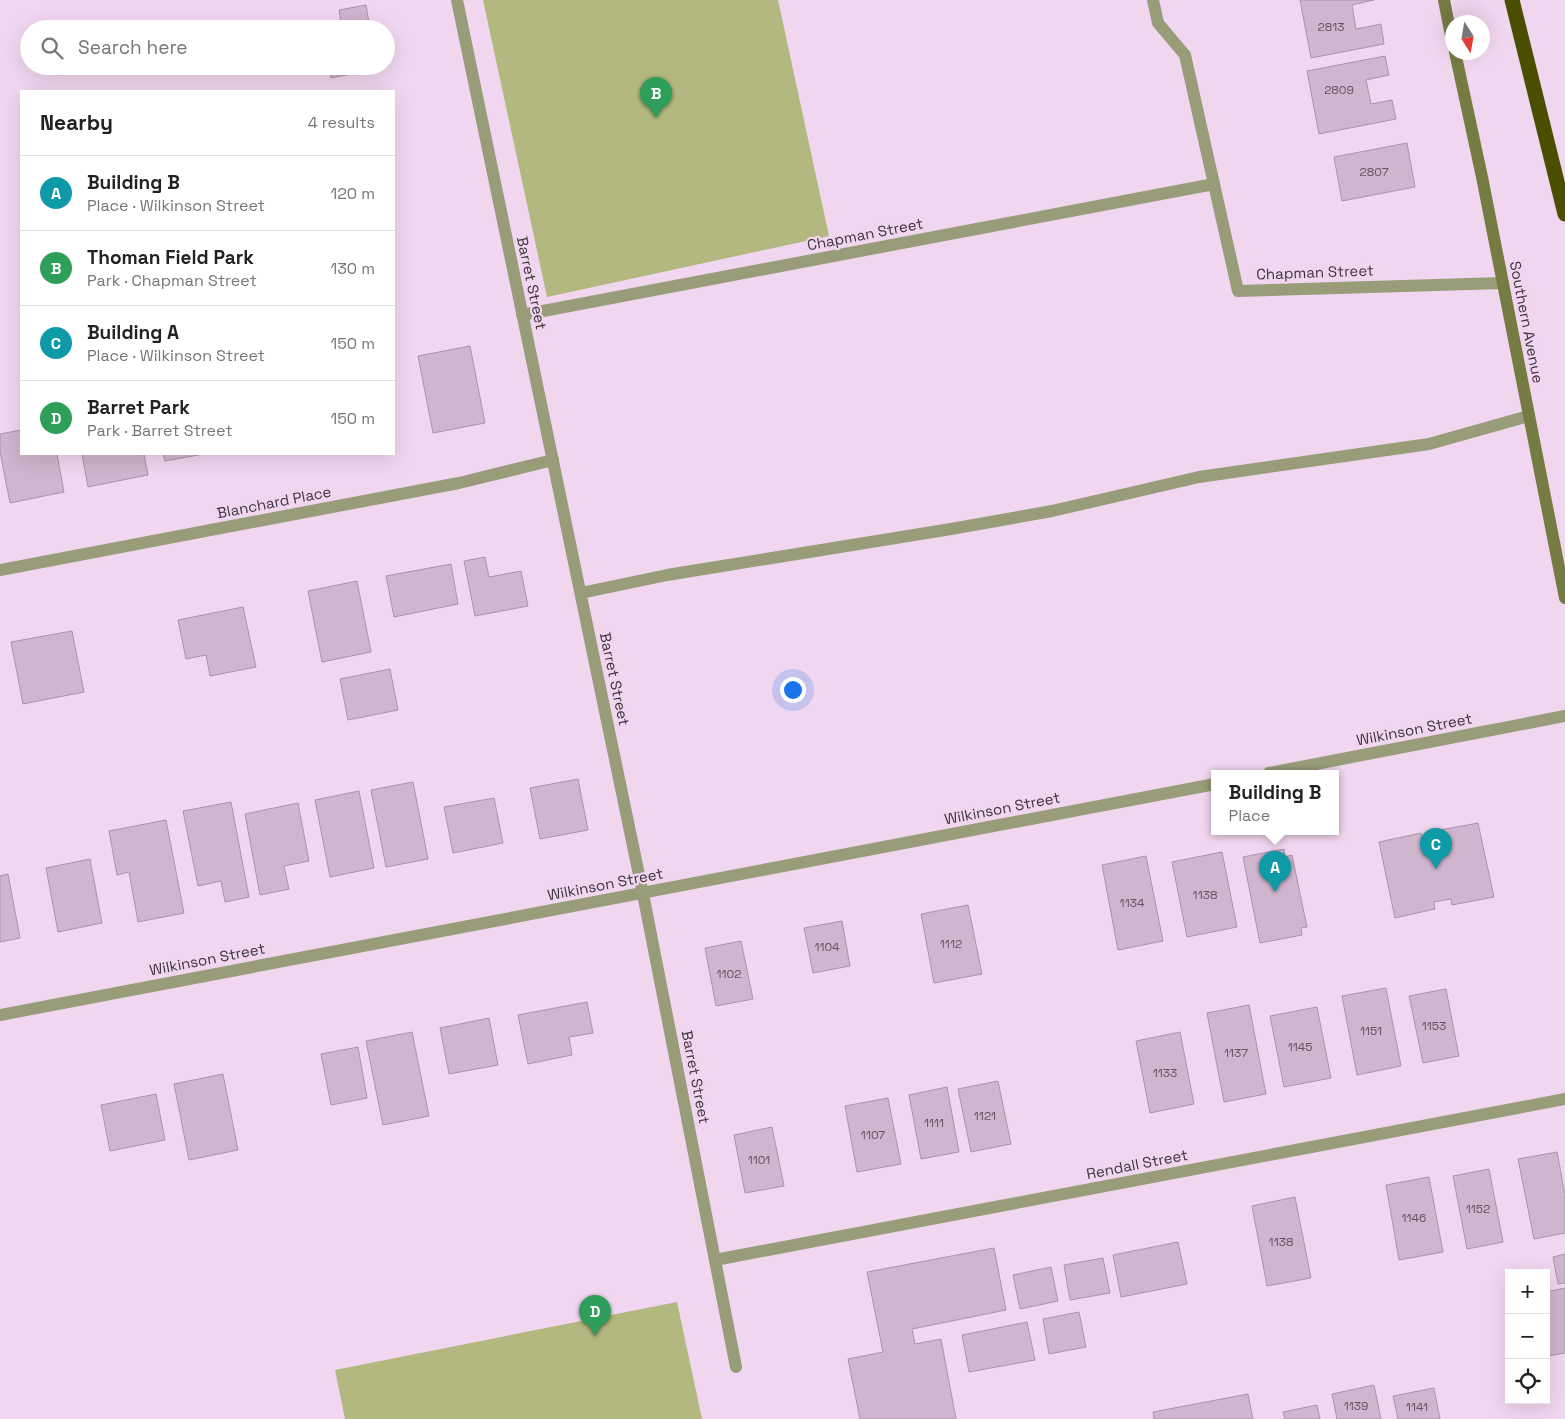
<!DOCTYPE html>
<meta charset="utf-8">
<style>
body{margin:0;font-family:"Space Grotesk",sans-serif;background:#f6f6f6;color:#222}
.controls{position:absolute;right:15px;bottom:15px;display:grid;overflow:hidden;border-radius:0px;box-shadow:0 5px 20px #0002}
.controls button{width:45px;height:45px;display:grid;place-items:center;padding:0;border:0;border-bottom:1px solid #e0e0e0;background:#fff;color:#222;font:25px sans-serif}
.compass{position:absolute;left:1445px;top:15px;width:45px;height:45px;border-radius:50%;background:#fff;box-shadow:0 5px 20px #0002;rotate:169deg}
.you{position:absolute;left:792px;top:689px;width:18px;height:18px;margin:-12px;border:4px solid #fff;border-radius:50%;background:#1a73e8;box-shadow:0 0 0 8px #1a73e833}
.badge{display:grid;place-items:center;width:32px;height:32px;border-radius:50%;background:#db2777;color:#fff;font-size:16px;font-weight:700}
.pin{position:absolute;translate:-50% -41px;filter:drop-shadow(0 1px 2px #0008)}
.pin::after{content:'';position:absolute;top:26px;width:18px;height:15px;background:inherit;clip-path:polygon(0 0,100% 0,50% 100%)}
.popup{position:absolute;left:1211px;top:770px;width:128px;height:65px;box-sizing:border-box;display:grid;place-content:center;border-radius:0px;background:#fff;filter:drop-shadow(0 1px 4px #0005);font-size:16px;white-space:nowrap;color:#767676}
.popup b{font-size:19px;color:#222}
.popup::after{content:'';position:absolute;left:50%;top:100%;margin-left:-10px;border:10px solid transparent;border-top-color:#fff}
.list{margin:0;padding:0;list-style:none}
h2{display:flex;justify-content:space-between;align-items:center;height:65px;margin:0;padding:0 20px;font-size:21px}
h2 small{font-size:16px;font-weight:400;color:#767676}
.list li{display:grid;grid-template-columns:32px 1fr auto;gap:15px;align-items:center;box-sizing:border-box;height:75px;padding:0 20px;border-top:1px solid #e0e0e0}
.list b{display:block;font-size:19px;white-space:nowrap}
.list p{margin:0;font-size:16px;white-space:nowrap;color:#767676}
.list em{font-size:16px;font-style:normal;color:#767676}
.icon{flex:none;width:28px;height:28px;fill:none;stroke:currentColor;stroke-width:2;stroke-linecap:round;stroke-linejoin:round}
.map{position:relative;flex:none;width:1565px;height:1419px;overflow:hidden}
.search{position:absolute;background:#fff;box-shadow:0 5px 20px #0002;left:20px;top:20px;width:375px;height:55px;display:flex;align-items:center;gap:12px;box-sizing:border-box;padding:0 18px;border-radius:28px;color:#767676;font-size:19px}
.panel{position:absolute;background:#fff;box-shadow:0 5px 20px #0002;left:20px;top:90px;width:375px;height:365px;border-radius:0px}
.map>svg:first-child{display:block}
.green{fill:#b2b87f}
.building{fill:#cfb5cd;stroke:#ac93ab}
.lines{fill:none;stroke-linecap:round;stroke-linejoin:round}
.lane{stroke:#989c78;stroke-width:12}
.street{stroke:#989c78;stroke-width:12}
.secondary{stroke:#767b44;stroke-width:12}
.highway{stroke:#4a4e00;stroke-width:15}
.labels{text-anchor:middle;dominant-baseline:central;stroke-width:4.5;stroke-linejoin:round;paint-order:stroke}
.number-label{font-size:12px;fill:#635562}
.street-label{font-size:15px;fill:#3f353f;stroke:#f1d6ef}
</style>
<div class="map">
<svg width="1565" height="1419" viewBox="0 0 1565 1419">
<rect width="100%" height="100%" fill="#f1d6ef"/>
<g class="green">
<path d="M 483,0 L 778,0 L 829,236 L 547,297 Z"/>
<path d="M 677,1302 L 702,1419 L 345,1419 L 335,1370 Z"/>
</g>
<g class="building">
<path d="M 1300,0 L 1374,0 L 1352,5 L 1356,29 L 1381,24 L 1384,44 L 1311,58 Z"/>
<path d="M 366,5 L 370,29 L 342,29 L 339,10 Z"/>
<path d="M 1385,56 L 1389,75 L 1366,80 L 1371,104 L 1392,100 L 1396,119 L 1319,134 L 1307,71 Z"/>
<path d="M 329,66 L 378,66 L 378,69 L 331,78 Z"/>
<path d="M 1407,143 L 1415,187 L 1342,201 L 1334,157 Z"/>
<path d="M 470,346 L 485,423 L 433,433 L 418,356 Z"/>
<path d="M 21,430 L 21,454 L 57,454 L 64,492 L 10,503 L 0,452 L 0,434 Z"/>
<path d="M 82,454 L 144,454 L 148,475 L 88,487 Z"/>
<path d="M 163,454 L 204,454 L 165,461 Z"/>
<path d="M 485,557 L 489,577 L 521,571 L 528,606 L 475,616 L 464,561 Z"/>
<path d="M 451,564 L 458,604 L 394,617 L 386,576 Z"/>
<path d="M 357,581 L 371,652 L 322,662 L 308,591 Z"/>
<path d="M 243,607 L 256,667 L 210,676 L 206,655 L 186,659 L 178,620 Z"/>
<path d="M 72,631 L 84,692 L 23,704 L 11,642 Z"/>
<path d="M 390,669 L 398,710 L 348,720 L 340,679 Z"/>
<path d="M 578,779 L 588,830 L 540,839 L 530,788 Z"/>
<path d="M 413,782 L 428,859 L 386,867 L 371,790 Z"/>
<path d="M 359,791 L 374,868 L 330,877 L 315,800 Z"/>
<path d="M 494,798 L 503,843 L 453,853 L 444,807 Z"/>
<path d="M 231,802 L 249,897 L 225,902 L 221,881 L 198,886 L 183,811 Z"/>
<path d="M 298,803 L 309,861 L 284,866 L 289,889 L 260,895 L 245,814 Z"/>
<path d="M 166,820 L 184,913 L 138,922 L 129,872 L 117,875 L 109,831 Z"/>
<path d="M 1478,823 L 1494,897 L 1452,905 L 1451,899 L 1434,902 L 1435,909 L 1395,918 L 1379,842 L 1421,833 L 1422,838 L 1436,835 L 1435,831 Z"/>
<path d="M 1284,849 L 1285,857 L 1292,855 L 1307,927 L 1301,928 L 1302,935 L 1260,943 L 1243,857 Z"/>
<path d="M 1222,852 L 1237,927 L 1187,937 L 1172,862 Z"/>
<path d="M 1146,856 L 1163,941 L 1118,950 L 1102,865 Z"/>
<path d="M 90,859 L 102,923 L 58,932 L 46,868 Z"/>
<path d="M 8,874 L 20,938 L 0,942 L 0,876 Z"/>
<path d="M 968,905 L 982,974 L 934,983 L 921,914 Z"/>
<path d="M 842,921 L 850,966 L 813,973 L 804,928 Z"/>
<path d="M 741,941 L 753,999 L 716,1006 L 705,948 Z"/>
<path d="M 1386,988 L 1401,1066 L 1357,1075 L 1342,996 Z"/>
<path d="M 1446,989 L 1459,1056 L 1423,1063 L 1409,996 Z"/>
<path d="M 587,1002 L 593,1033 L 569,1037 L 572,1055 L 528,1064 L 518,1015 Z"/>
<path d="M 1249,1005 L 1266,1094 L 1224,1102 L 1207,1013 Z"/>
<path d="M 1317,1007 L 1331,1078 L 1284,1087 L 1270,1016 Z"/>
<path d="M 489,1018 L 498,1065 L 449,1074 L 440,1028 Z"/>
<path d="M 412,1032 L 429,1116 L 383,1125 L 366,1041 Z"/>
<path d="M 1180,1032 L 1194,1104 L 1150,1113 L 1136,1041 Z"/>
<path d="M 358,1047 L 367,1098 L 331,1105 L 321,1054 Z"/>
<path d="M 223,1074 L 238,1150 L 189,1160 L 174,1084 Z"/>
<path d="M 998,1081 L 1011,1144 L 971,1152 L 958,1089 Z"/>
<path d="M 947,1087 L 959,1152 L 921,1159 L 909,1095 Z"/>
<path d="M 156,1094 L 165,1140 L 110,1151 L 101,1105 Z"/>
<path d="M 888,1098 L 901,1164 L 857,1172 L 845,1106 Z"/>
<path d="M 772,1127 L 784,1186 L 745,1193 L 734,1135 Z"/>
<path d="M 1557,1152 L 1565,1195 L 1565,1233 L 1534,1239 L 1518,1159 Z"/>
<path d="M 1489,1169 L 1503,1242 L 1467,1249 L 1453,1176 Z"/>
<path d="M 1429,1177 L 1443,1252 L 1399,1260 L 1386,1185 Z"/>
<path d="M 1295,1197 L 1311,1278 L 1267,1286 L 1252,1206 Z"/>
<path d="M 1178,1242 L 1187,1284 L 1121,1297 L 1113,1255 Z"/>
<path d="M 994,1248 L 1006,1310 L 912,1329 L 915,1344 L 941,1339 L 956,1419 L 860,1419 L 848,1359 L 883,1352 L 867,1272 Z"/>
<path d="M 1565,1254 L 1565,1283 L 1558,1284 L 1553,1257 Z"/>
<path d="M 1103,1258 L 1110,1293 L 1070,1300 L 1064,1265 Z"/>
<path d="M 1051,1267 L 1058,1301 L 1020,1309 L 1013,1275 Z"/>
<path d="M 1565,1288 L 1565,1353 L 1548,1356 L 1546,1292 Z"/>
<path d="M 1079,1312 L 1086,1347 L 1049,1354 L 1043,1319 Z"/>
<path d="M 1027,1322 L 1035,1360 L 969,1372 L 962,1335 Z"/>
<path d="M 1374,1385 L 1381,1419 L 1337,1419 L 1332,1394 Z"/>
<path d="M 1434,1388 L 1440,1419 L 1398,1419 L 1393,1396 Z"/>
<path d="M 1248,1394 L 1253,1419 L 1154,1419 L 1153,1412 Z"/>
<path d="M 1317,1405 L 1320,1419 L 1285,1419 L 1283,1412 Z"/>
</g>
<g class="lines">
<path class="lane" d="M 581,593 L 667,575 L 951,529 L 1052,511 L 1199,477 L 1429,444 L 1529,416"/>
<g class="street">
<path d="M 457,0 L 643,894 L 736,1367"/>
<path d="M 1153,0 L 1158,23 L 1185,55 L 1238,291 L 1503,283"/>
<path d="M 522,315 L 1214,184"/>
<path d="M 0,570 L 459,483 L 553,460"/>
<path d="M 1269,773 L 1565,716"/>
<path d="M 0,1015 L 1215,784"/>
<path d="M 715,1260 L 1565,1099"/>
</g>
<g class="secondary">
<path d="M 1444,0 L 1452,41"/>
<path d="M 1455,52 L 1482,177 L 1565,598"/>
</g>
<path class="highway" d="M 1512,0 L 1565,214"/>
</g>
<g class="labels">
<g class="number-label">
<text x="1331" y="27">2813</text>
<text x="1339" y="90">2809</text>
<text x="1374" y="172">2807</text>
<text x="1205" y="895">1138</text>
<text x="1132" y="903">1134</text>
<text x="951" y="944">1112</text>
<text x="827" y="947">1104</text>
<text x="729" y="974">1102</text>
<text x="1434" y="1026">1153</text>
<text x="1371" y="1031">1151</text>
<text x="1300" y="1047">1145</text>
<text x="1236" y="1053">1137</text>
<text x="1165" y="1073">1133</text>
<text x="985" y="1116">1121</text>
<text x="934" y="1123">1111</text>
<text x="873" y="1135">1107</text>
<text x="759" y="1160">1101</text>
<text x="1478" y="1209">1152</text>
<text x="1414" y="1218">1146</text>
<text x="1281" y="1242">1138</text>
<text x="1356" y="1406">1139</text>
<text x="1417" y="1407">1141</text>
</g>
<g class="street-label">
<text transform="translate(865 234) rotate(-11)">Chapman Street</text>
<text transform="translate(1315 272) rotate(-2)">Chapman Street</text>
<text transform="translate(532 283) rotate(78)">Barret Street</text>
<text transform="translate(1527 322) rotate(79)">Southern Avenue</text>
<text transform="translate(274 502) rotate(-11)">Blanchard Place</text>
<text transform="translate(615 679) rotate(78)">Barret Street</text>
<text transform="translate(1414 729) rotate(-11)">Wilkinson Street</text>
<text transform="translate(1002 808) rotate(-11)">Wilkinson Street</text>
<text transform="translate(605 884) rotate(-11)">Wilkinson Street</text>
<text transform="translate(207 959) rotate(-11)">Wilkinson Street</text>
<text transform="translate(696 1077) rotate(79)">Barret Street</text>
<text transform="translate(1137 1164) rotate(-11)">Rendall Street</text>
</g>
</g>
</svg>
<div class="controls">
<button>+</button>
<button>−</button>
<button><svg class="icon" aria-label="locate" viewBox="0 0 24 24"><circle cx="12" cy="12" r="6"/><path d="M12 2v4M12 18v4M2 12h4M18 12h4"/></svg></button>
</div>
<svg class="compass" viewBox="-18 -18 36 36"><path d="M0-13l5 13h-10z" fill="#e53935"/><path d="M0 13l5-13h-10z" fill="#767676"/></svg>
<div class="you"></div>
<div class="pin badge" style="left:1275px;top:892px;background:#0f9aa8">A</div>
<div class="popup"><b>Building B</b>Place</div>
<div class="pin badge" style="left:656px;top:118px;background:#2e9e5b">B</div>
<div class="pin badge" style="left:1436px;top:869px;background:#0f9aa8">C</div>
<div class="pin badge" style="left:595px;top:1336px;background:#2e9e5b">D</div>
<div class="search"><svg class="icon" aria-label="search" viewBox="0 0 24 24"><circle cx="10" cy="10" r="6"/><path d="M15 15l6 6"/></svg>Search here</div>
<section class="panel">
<h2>Nearby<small>4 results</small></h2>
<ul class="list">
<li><span class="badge" style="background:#0f9aa8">A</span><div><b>Building B</b><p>Place · Wilkinson Street</p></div><em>120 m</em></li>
<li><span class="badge" style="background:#2e9e5b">B</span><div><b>Thoman Field Park</b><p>Park · Chapman Street</p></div><em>130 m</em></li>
<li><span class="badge" style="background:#0f9aa8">C</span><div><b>Building A</b><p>Place · Wilkinson Street</p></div><em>150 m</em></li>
<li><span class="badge" style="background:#2e9e5b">D</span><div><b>Barret Park</b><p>Park · Barret Street</p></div><em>150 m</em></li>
</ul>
</section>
</div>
